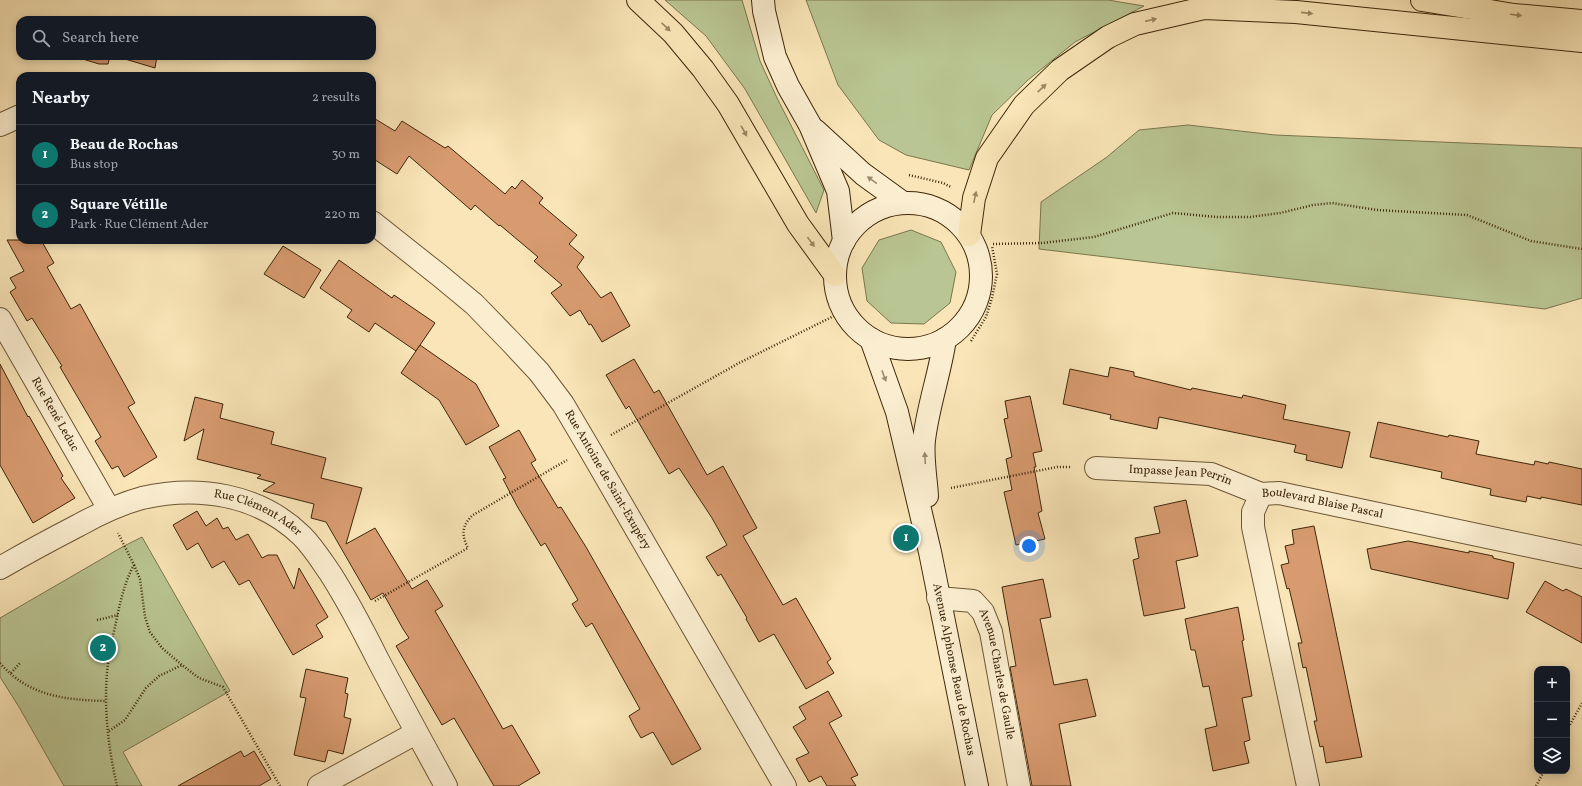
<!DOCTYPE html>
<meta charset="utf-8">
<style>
body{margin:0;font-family:Vollkorn,serif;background:#20242c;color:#f1f3f6}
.controls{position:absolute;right:12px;bottom:12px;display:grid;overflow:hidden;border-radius:8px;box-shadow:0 2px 10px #0003}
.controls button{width:36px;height:36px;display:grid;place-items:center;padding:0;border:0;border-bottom:1px solid #363941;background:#171b24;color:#f1f3f6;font:20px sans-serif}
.you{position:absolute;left:1029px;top:546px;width:14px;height:14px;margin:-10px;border:3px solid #fff;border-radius:50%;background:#1a73e8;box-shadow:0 0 0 6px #1a73e833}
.badge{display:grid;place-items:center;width:26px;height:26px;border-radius:50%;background:#0f766e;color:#fff;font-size:13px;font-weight:700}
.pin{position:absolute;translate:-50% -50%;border:2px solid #fff;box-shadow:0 1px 4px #0006}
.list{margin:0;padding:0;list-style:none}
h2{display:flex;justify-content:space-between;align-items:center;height:52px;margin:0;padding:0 16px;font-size:17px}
h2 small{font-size:13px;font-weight:400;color:#9ea1a6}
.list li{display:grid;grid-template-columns:26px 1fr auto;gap:12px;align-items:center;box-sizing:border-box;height:60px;padding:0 16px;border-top:1px solid #363941}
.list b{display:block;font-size:15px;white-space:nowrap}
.list p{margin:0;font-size:13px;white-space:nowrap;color:#9ea1a6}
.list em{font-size:13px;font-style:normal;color:#9ea1a6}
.icon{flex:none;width:22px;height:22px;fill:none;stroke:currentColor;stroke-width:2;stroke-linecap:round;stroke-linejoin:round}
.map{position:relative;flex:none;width:1582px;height:786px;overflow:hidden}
.search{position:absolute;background:#171b24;box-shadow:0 2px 10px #0003;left:16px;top:16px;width:360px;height:44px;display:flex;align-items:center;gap:10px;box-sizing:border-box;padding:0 14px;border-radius:12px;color:#9ea1a6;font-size:15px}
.panel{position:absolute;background:#171b24;box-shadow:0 2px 10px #0003;left:16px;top:72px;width:360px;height:172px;border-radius:12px}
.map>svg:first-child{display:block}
.green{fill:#b9c592;stroke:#7c764e}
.building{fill:#d89b70;stroke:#3e270a}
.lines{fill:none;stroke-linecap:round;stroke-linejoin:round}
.street-casing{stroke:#6d5635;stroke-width:24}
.secondary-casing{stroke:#3e270a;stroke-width:24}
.primary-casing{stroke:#3e270a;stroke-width:24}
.path{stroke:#3e270a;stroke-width:2.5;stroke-dasharray:1 2;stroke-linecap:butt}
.street{stroke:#fbeed0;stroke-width:22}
.secondary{stroke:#fbeed0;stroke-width:22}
.primary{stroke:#f9e5b7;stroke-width:22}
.oneway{fill:#9c8660}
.oneway2{fill:#9c8a6d}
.labels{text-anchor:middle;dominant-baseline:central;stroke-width:4;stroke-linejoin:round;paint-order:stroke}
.street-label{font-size:12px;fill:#3e270a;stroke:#fbeed0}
</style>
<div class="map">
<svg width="1582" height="786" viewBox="0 0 1582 786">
<rect width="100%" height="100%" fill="#f9e5b7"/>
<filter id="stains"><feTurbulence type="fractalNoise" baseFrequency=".005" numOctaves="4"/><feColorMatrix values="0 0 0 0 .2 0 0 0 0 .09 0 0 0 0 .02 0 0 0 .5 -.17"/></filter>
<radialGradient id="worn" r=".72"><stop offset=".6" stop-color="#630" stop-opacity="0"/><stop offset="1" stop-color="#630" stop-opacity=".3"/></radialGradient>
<g class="green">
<path d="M 665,0 L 742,0 L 760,61 L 777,98 L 824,190 L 816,213 L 745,89 L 706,36 Z"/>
<path d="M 806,0 L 1108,0 L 1144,6 L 1075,42 L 1028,80 L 992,115 L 969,170 L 906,155 L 879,140 L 838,85 Z"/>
<path d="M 1188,125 L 1275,135 L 1582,148 L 1582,298 L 1545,309 L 1039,249 L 1041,202 L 1107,157 L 1139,130 Z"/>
<path d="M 911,230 L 941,242 L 956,272 L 950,303 L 924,324 L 891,323 L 867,301 L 862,268 L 879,240 Z"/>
<path d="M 142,537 L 230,691 L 123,752 L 142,786 L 64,786 L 19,707 L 0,677 L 0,618 L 124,546 Z"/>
</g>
<g class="building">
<path d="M 73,56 L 110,56 L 108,64 L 99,64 Z"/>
<path d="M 115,56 L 157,56 L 155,68 Z"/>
<path d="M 372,117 L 395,131 L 402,121 L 445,148 L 448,146 L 505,194 L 512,186 L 515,189 L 522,180 L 543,198 L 539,203 L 577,235 L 569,244 L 584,257 L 577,267 L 601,298 L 611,292 L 630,326 L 602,342 L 591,324 L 589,325 L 580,310 L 570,316 L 551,293 L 562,285 L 534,261 L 538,257 L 500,225 L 499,226 L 475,205 L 471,210 L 409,156 L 397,174 L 372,158 Z"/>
<path d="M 7,240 L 41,240 L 54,263 L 47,267 L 71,309 L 80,304 L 135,403 L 128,407 L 157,457 L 124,477 L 118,466 L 112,469 L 95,441 L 101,437 L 60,367 L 62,366 L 32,318 L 27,321 L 10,292 L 16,288 L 10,278 L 24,271 Z"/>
<path d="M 283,246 L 321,270 L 304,298 L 264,274 Z"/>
<path d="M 339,260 L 392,298 L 394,295 L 435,323 L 416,351 L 375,323 L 369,332 L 347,317 L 352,310 L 320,288 Z"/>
<path d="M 420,345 L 476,384 L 499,426 L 466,445 L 439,400 L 401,373 Z"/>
<path d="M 634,359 L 654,393 L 659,390 L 707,475 L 723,466 L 757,528 L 743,536 L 783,605 L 796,598 L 831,659 L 827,662 L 834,673 L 806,689 L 774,634 L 759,642 L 746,619 L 747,618 L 721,574 L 718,576 L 706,557 L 727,545 L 712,518 L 679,468 L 669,474 L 629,406 L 626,409 L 606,375 Z"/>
<path d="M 0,364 L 28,417 L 29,416 L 63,476 L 61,478 L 75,498 L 33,523 L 0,465 Z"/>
<path d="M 1110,367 L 1134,372 L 1134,376 L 1191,390 L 1192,388 L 1242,398 L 1243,395 L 1286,405 L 1283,419 L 1350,432 L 1342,468 L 1306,460 L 1307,455 L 1294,452 L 1296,445 L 1159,417 L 1157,429 L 1110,419 L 1111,415 L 1063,404 L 1070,369 L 1108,377 Z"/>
<path d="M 1030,396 L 1042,451 L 1033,453 L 1036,467 L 1034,467 L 1042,511 L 1038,513 L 1045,539 L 1016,545 L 1004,492 L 1012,490 L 1006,459 L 1012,457 L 1004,419 L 1008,418 L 1005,401 Z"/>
<path d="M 195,397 L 223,404 L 220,418 L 274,432 L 271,444 L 326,458 L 321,478 L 362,488 L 346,544 L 375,528 L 412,589 L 427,580 L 443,606 L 435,611 L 478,685 L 503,729 L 512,725 L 540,773 L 518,786 L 494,786 L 454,718 L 442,725 L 396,646 L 409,638 L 403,629 L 383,593 L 371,600 L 326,522 L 311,518 L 314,504 L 263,491 L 275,483 L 257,478 L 261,475 L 197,459 L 204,429 L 184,441 Z"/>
<path d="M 1378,422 L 1448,437 L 1449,435 L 1479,441 L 1476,454 L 1534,465 L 1535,461 L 1548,464 L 1549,462 L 1582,469 L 1582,505 L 1541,497 L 1541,499 L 1527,496 L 1526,502 L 1490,495 L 1491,489 L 1441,478 L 1442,472 L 1370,457 Z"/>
<path d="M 519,430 L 536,460 L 531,463 L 558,508 L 561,507 L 586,547 L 701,749 L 672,765 L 653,732 L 641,738 L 634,726 L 629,716 L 640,709 L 592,623 L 586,627 L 572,604 L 578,600 L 545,543 L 541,546 L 517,506 L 503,479 L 506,478 L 489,447 Z"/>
<path d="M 1186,500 L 1198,556 L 1176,561 L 1185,608 L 1144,616 L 1133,560 L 1139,558 L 1135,538 L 1160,533 L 1154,507 Z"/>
<path d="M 197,511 L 206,526 L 217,518 L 223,529 L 228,527 L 236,540 L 248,534 L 262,558 L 268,555 L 277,555 L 294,589 L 299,568 L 328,617 L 316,625 L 323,637 L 293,655 L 249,580 L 239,585 L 224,561 L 212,568 L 198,543 L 187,550 L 173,525 Z"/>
<path d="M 1314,526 L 1362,757 L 1326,763 L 1323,746 L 1320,747 L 1314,721 L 1317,721 L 1306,667 L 1303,668 L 1298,643 L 1302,643 L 1289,588 L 1287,589 L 1281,565 L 1289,563 L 1285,546 L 1294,544 L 1292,530 Z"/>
<path d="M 1408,541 L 1469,553 L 1469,551 L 1493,556 L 1493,558 L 1514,563 L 1508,599 L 1371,569 L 1367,549 Z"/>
<path d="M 1043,579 L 1051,617 L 1040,619 L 1054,685 L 1087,679 L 1096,716 L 1059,724 L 1071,786 L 1032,786 L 1010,667 L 1016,666 L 1002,587 Z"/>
<path d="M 1545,581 L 1563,591 L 1566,589 L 1582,597 L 1582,643 L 1526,612 Z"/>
<path d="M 1238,607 L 1244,640 L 1242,641 L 1252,696 L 1242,698 L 1250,740 L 1244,742 L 1249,763 L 1213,771 L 1205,729 L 1217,726 L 1209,686 L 1203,687 L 1195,650 L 1191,650 L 1185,619 Z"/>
<path d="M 306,669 L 348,678 L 345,693 L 348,694 L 344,717 L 351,719 L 343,754 L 328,750 L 325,762 L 294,755 L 306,698 L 300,697 Z"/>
<path d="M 828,691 L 842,716 L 829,723 L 858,775 L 851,778 L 856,786 L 827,786 L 821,776 L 809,782 L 796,759 L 809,753 L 793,727 L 806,719 L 799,707 Z"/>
<path d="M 241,751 L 244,757 L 254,751 L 271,779 L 259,786 L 178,786 Z"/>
</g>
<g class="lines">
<defs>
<g id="street">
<path d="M 0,125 L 20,116"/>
<path id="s1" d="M 372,222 L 439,275 L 474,304 L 510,341 L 539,372 L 563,404 L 589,448 L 785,786"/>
<path id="s2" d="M 0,319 L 109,509"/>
<path id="s3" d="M 1096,468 L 1211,474 L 1261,494"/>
<path id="s4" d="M 0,568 C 26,553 52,539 79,525 C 99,514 120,504 142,498 C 198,485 259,494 302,536 C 313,547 321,560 330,573 C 348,601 363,630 378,660 C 400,702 423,744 446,786"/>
<path id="s5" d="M 938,598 L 973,601 L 983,612 L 991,632 L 1019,786"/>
<path d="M 319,786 L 416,733"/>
<path id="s6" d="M 1308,786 L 1253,527 L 1253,512 L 1261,494 L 1279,493 L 1582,557"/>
</g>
<g id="secondary">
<path d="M 763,0 L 764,11 L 775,57 L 788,86 L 810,125 L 838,191 L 844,241"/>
<path d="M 815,130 L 863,174 L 903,203"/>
<circle cx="908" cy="276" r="73"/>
<path id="s7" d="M 871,339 L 897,412 L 930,552 L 977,786"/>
<path d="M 927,496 C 926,479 922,457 924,440 C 928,406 940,373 945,339"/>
</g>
<g id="primary">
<path d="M 638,0 L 673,33 L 703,69 L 728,104 L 798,224 L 835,275"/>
<path d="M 1422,0 L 1514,15 L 1582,21"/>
<path d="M 969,235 L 974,198 L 987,158 L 1024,105 L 1060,70 L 1108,37 L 1135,24 L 1204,8 L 1296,12 L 1582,41"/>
</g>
</defs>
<use href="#street" class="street-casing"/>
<use href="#secondary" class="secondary-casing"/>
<use href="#primary" class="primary-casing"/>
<g class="path">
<path d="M 909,175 L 943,183 L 951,187"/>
<path d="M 993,244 L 1042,243 L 1094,237 L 1173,213 L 1217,217 L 1250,217 L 1280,213 L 1313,205 L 1332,203 L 1377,210 L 1467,215 L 1531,241 L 1582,249"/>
<path d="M 971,341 L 986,317 L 992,298 L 997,274 L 992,246"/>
<path d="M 611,435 L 739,363 L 844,311"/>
<path d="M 951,488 L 1057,467 L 1072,467"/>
<path d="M 134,565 L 140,579 L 145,617 L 150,632 L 162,648 L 182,665 L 199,678 L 223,687 L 280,786"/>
<path d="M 375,601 L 468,548 C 461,535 462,525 473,515 L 567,460"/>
<path d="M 97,620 L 118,615"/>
<path d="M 0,663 C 28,696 65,700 106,701"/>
<path d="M 11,673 L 20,663"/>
<path d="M 1567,730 L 1582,703"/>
<path d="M 109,731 L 125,720 L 146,688 L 159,676 L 182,665"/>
<path d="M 117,786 C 107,743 102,694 110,650 C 112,639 115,628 117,617 C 121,599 125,581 134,565 L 118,533"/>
<path d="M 1536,786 L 1544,771"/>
</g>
<use href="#street" class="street"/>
<use href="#secondary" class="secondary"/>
<use href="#primary" class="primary"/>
</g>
<defs><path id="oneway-solid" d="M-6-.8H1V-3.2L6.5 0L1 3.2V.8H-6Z"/></defs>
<g class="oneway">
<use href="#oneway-solid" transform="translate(1307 13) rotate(6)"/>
<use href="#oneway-solid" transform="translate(1516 15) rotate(7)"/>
<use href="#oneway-solid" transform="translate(1151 20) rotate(-13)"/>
<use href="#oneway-solid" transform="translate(666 27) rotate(43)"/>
<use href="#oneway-solid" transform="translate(1042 88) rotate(-44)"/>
<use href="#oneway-solid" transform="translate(744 131) rotate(61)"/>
<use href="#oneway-solid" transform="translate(975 197) rotate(-78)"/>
<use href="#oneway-solid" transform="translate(811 242) rotate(54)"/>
</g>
<g class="oneway2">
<use href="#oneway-solid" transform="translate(872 180) rotate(-144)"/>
<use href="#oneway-solid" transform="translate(884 376) rotate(70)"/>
<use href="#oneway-solid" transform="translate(925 458) rotate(-93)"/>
</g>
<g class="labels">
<g class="street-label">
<text stroke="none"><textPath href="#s2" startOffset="110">Rue René Leduc</textPath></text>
<text stroke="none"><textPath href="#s3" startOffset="85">Impasse Jean Perrin</textPath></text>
<text stroke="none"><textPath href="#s1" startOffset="353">Rue Antoine de Saint-Exupéry</textPath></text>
<text stroke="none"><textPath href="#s6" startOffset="362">Boulevard Blaise Pascal</textPath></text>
<text stroke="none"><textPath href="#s4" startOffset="279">Rue Clément Ader</textPath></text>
<text stroke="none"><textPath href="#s7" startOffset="341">Avenue Alphonse Beau de Rochas</textPath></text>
<text stroke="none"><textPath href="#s5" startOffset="114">Avenue Charles de Gaulle</textPath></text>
</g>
</g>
<rect width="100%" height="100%" filter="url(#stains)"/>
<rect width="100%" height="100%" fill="url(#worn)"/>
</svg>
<div class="controls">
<button>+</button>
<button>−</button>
<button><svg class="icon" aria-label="layers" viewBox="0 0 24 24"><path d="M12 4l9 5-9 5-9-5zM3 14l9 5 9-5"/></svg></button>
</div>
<div class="you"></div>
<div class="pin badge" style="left:906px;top:538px">1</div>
<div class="pin badge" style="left:103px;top:648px">2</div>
<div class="search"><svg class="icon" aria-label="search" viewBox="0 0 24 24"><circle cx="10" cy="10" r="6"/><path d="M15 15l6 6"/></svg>Search here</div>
<section class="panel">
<h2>Nearby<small>2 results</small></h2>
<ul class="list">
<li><span class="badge">1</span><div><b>Beau de Rochas</b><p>Bus stop</p></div><em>30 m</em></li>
<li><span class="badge">2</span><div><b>Square Vétille</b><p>Park · Rue Clément Ader</p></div><em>220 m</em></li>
</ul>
</section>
</div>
